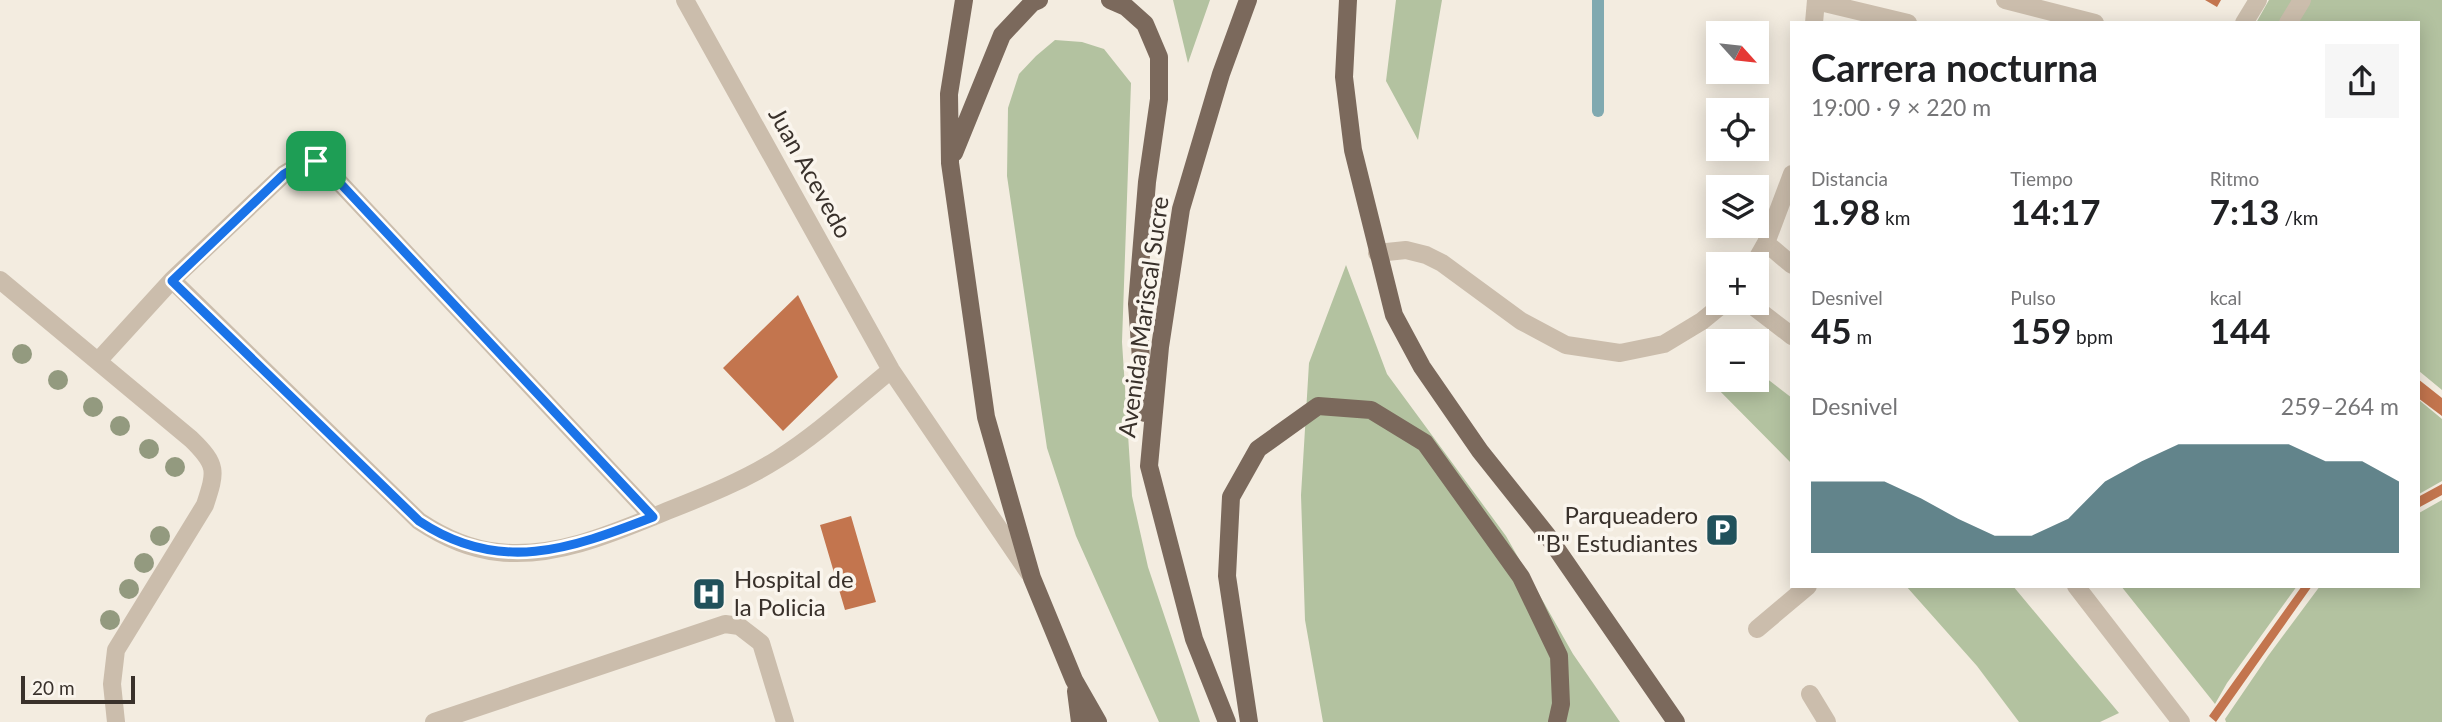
<!DOCTYPE html>
<html lang="es">
<meta charset="utf-8">
<style>
body{margin:0;font-family:Lato,sans-serif;background:#f6f6f6;color:#202124;height:100vh;display:flex;flex-direction:column;font-size:26px;white-space:nowrap}
*{box-sizing:border-box;margin:0}
p{font-size:23px;color:#757577}
.icon{flex:none;width:38px;height:38px;fill:none;stroke:currentColor;stroke-width:2;stroke-linecap:round;stroke-linejoin:round}
.map{position:relative;flex:1;overflow:hidden}
.panel{position:absolute;left:1790px;top:21px;width:630px;height:567px;display:flex;flex-direction:column;background:#fff;border-radius:0px;box-shadow:0 4px 18px #0003}
.panel>*{flex:none}
.needle{width:46px;rotate:117deg}
.controls{position:absolute;left:1706px;top:21px;display:grid;gap:14px}
.controls a{display:grid;place-items:center;width:63px;height:63px;border-radius:0px;background:#fff;box-shadow:0 4px 18px #0003;font-size:35px}
.scale{position:absolute;left:21px;bottom:18px;width:114px;box-sizing:border-box;padding-left:7px;border:4px solid #39312b;border-top:0;font-size:19px;line-height:24px;white-space:nowrap;color:#39312b;-webkit-text-stroke:5px #faf5ed;paint-order:stroke}
.pin{position:absolute;display:grid;place-items:center;width:60px;height:60px;color:#fff;margin:-30px;border-radius:14px;box-shadow:0 4px 10px #0006}
.round{display:grid;place-items:center;flex:none;width:74px;height:74px;border-radius:0px;background:#f6f6f6}
.summary{display:flex;align-items:center;justify-content:space-between;height:119px;padding:0 21px}
h1{font-size:38px;font-weight:700;line-height:52px}
.figures{display:grid;grid-template-columns:repeat(3,1fr);gap:10px;height:119px;padding:7px 21px}
.figures div{display:grid;align-content:center}
.figures b{font-size:35px;font-weight:700}
.figures small{font-size:19px;font-weight:400}
.figures p{font-size:19px}
.chart{height:196px;padding:14px 21px}
.chart p{display:flex;justify-content:space-between}
.chart svg{width:100%;height:126px;margin-top:7px;fill:#21515b;opacity:.7}
.map>svg:first-child{display:block}
.green{fill:#b3c2a0}
.lines{fill:none;stroke-linecap:round;stroke-linejoin:round}
.stream{stroke:#80a9b0;stroke-width:12}
.building{fill:#c3754e}
.minor{stroke:#cbbdac;stroke-width:18}
.major{stroke:#7b695c;stroke-width:18}
.tree{fill:#939a7f}
.route-casing{stroke:#fff;stroke-width:14}
.route{stroke:#1a73e8;stroke-width:9}
.labels{text-anchor:middle;stroke-width:7;stroke-linejoin:round;paint-order:stroke}
.street-label{font-size:24px;fill:#39312b;stroke:#faf5ed}
.poi-label{font-size:24px;fill:#39312b;stroke:#faf5ed;text-anchor:end}
</style>
<div class="map">
<svg width="2442" height="722" viewBox="0 0 2442 722">
<rect width="100%" height="100%" fill="#f3ece0"/>
<path class="green" d="M1173 0H1210L1188 63Z
M1396 0H1442L1418 140 1386 81Z
M2269 0H2442V390L2419 371 2418 23H2256Z
M1055 40 1082 42 1104 49 1131 83 1122 342 1132 496 1148 567 1200 722H1159L1076 536 1047 448 1007 176 1008 108 1019 74 1036 56Z
M1346 265 1387 374 1506 536 1573 654 1620 722H1323L1305 620 1301 495 1309 363Z
M1718 367V380H1757V371L1792 398V464L1706 377Z
M2419 400 2442 419V481L2419 494Z
M2442 500V722H2226L2225 719 2268 656 2320 586H2418L2419 513Z
M1906 586H2013L2119 713 2100 722H2019L1977 666Z
M2121 586H2297L2227 683 2215 704Z"/>
<g class="lines">
<path class="stream" d="M1598 111V0"/>
</g>
<path class="building" d="M2205 0H2221L2217 7Z
M798 295 838 377 783 431 723 368Z
M2418 379 2442 398V416L2418 398Z
M2442 484V495L2418 508V497Z
M851 516 876 602 845 610 820 525Z
M2302 586H2312L2216 722 2209 716Z"/>
<g class="lines">
<path class="minor" d="M685 0 891 370 1029 573
M2005 0 2095 23
M1816 1 1908 23
M1814 23 1816 0
M2244 23 2258 0
M2288 23 2302 0
M1766 243 1792 265
M1377 253 1406 250 1426 255 1442 263 1521 321 1566 345 1620 353 1664 344 1702 321 1724 303
M1754 264 1766 243 1792 174
M0 280 191 439C218 465 216 471 205 505L116 650 112 684 116 722
M172 280 419 521C443 537 469 549 498 552 555 559 616 532 667 511 705 496 743 481 778 459 818 434 854 400 891 370
M1749 303 1792 336
M98 361 172 280 284 174 306 161H316L325 167 653 517
M2076 586 2181 722
M1757 629 1808 586
M1810 694 1827 722
M434 722 725 624 739 626 761 643 785 722"/>
<path class="major" d="M964 0 949 94 950 163 986 417 1032 578 1074 680 1098 722
M1110 0 1126 7 1145 24 1159 57V99L1147 182 1137 304 1145 413
M1348 0 1344 77 1353 150 1394 315 1422 367 1480 451 1547 535 1676 722
M954 153 1002 35 1032 3 1039 0
M1076 691 1080 722
M1227 722 1194 639 1149 466 1160 347 1181 209 1221 74 1248 0
M1249 722 1227 576 1231 497 1258 449 1318 406 1371 410 1425 443 1521 577 1559 656 1561 704 1557 722"/>
</g>
<g class="tree">
<circle cx="22" cy="354" r="10"/>
<circle cx="58" cy="380" r="10"/>
<circle cx="93" cy="407" r="10"/>
<circle cx="120" cy="426" r="10"/>
<circle cx="149" cy="449" r="10"/>
<circle cx="175" cy="467" r="10"/>
<circle cx="160" cy="536" r="10"/>
<circle cx="144" cy="563" r="10"/>
<circle cx="129" cy="589" r="10"/>
<circle cx="110" cy="620" r="10"/>
</g>
<g class="lines">
<defs>
<path id="route" d="M306 161H316L325 167 653 517C570 549 500 575 419 521L172 281 284 174Z"/>
</defs>
<use href="#route" class="route-casing"/>
<use href="#route" class="route"/>
</g>
<defs>
<symbol id="parking-square" viewBox="-11 -11 22 22"><rect x="-9" y="-9" width="18" height="18" rx="4" fill="#21515b" stroke="#faf5ed"/><path d="M-3.5-5.5H1a3.5 3.5 0 0 1 0 7H-1V5.5H-3.5ZM-1-3.4V-.6H.8a1.4 1.4 0 0 0 0-2.8Z" fill="#fff"/></symbol>
<symbol id="hospital-square" viewBox="-11 -11 22 22"><rect x="-9" y="-9" width="18" height="18" rx="4" fill="#21515b" stroke="#faf5ed"/><path d="M-5-5h3v3.5h4V-5h3V5h-3V1.5h-4V5h-3Z" fill="#fff"/></symbol>
</defs>
<g fill-rule="evenodd">
<use href="#parking-square" x="1703" y="511" width="38" height="38"/>
<use href="#hospital-square" x="690" y="575" width="38" height="38"/>
</g>
<g class="labels">
<g class="street-label">
<text transform="translate(810 173) rotate(61)" y="8">Juan Acevedo</text>
<text transform="translate(1144 317) rotate(-82)" y="8">Avenida Mariscal Sucre</text>
</g>
<g class="poi-label">
<text x="1698" y="524">Parqueadero<tspan x="1698" dy="28">"B" Estudiantes</tspan></text>
<text x="734" y="588" text-anchor="start">Hospital de<tspan x="734" dy="28">la Policia</tspan></text>
</g>
</g>
</svg>
<div class="controls">
<a><svg class="needle" viewBox="-14 -14 28 28"><path d="M0-13l5 13h-10z" fill="#e53935"/><path d="M0 13l5-13h-10z" fill="#757577"/></svg></a>
<a><svg class="icon" aria-label="locate" viewBox="0 0 24 24"><circle cx="12" cy="12" r="6"/><path d="M12 2v4M12 18v4M2 12h4M18 12h4"/></svg></a>
<a><svg class="icon" aria-label="layers" viewBox="0 0 24 24"><path d="M12 4l9 5-9 5-9-5zM3 14l9 5 9-5"/></svg></a>
<a>+</a>
<a>−</a>
</div>
<div class="scale">20 m</div>
<div class="pin" style="left:316px;top:161px;background:#1e9e55"><svg class="icon" aria-label="arrive" viewBox="0 0 24 24"><path d="M6 21V4h12l-3 4 3 4H6"/></svg></div>
<section class="panel">
<div class="summary"><div><h1>Carrera nocturna</h1><p>19:00 · 9 × 220 m</p></div><a class="round"><svg class="icon" aria-label="share" viewBox="0 0 24 24"><path d="M12 15V3M7 8l5-5 5 5M5 13v7h14v-7"/></svg></a></div>
<div class="figures">
<div><p>Distancia</p><b>1.98<small> km</small></b></div>
<div><p>Tiempo</p><b>14:17</b></div>
<div><p>Ritmo</p><b>7:13<small> /km</small></b></div>
</div>
<div class="figures">
<div><p>Desnivel</p><b>45<small> m</small></b></div>
<div><p>Pulso</p><b>159<small> bpm</small></b></div>
<div><p>kcal</p><b>144</b></div>
</div>
<div class="chart"><p><span>Desnivel</span>259–264 m</p>
<svg viewBox="0 0 160 44" preserveAspectRatio="none"><path d="M0 44V19L10 19L20 19L30 25L40 32L50 38L60 38L70 32L80 19L90 12L100 6L110 6L120 6L130 6L140 12L150 12L160 19V44z"/></svg>
</div>
</section>
</div>
